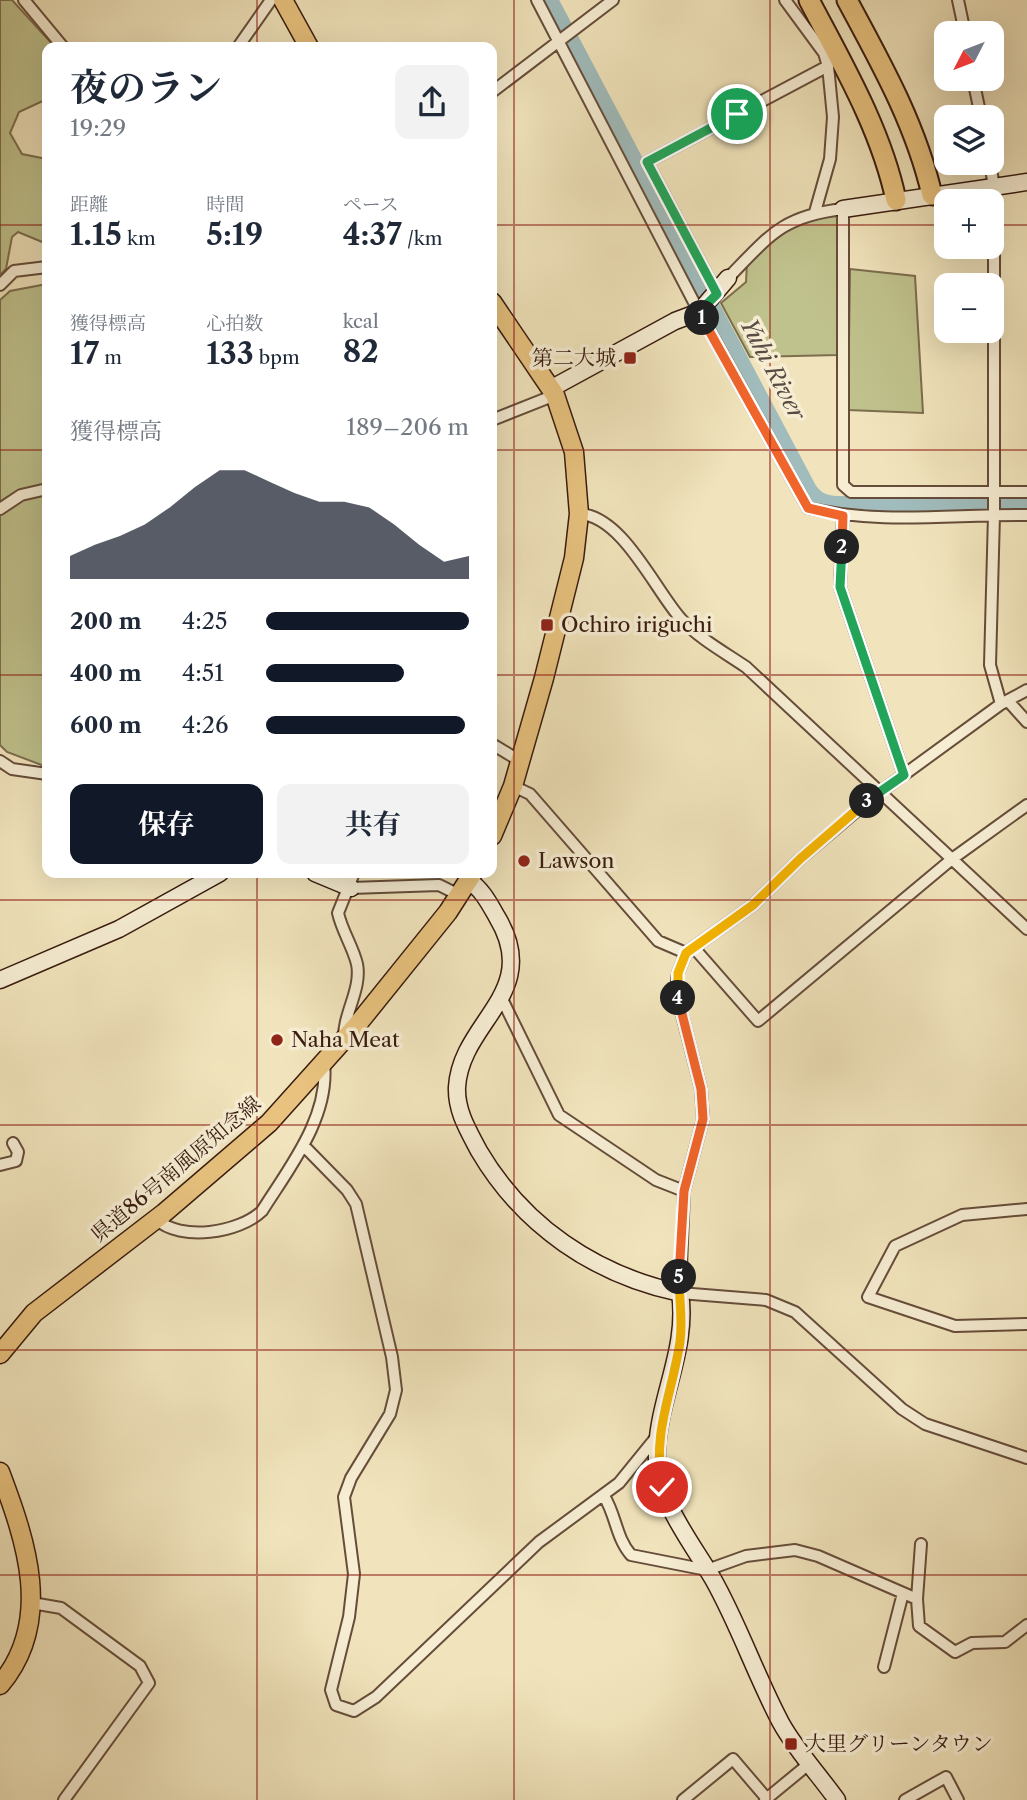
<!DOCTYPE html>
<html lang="ja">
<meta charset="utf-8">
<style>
body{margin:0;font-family:"Libre Caslon Text","Noto Serif JP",serif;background:#f2f2f3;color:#1f2937;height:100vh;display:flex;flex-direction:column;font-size:26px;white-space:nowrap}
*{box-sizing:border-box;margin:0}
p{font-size:23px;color:#747a83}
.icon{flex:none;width:38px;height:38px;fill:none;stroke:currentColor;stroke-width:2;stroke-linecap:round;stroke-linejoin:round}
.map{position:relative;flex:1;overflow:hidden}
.details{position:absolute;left:42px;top:42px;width:455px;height:836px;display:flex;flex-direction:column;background:#fff;border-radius:14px;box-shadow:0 7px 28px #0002}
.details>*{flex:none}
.needle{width:46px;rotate:228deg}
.controls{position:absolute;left:934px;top:21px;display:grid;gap:14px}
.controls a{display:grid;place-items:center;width:70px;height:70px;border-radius:14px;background:#fff;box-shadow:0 7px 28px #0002;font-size:35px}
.pin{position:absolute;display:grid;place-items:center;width:60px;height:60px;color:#fff;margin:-30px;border:4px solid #fff;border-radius:50%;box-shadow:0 2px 7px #0007}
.km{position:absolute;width:35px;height:35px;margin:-18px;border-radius:50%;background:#222;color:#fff;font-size:19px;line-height:35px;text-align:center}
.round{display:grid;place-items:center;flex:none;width:74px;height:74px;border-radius:14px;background:#f2f2f3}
.head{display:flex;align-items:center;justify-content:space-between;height:119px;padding:0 28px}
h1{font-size:38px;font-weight:700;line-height:52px}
.metrics{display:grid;grid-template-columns:repeat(3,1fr);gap:10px;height:119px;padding:7px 28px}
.metrics div{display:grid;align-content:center}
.metrics b{font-size:30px;font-weight:700}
.metrics small{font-size:19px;font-weight:400}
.metrics p{font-size:19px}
.chart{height:196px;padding:14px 28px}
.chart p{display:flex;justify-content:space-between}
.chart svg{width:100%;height:126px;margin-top:7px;fill:#111827;opacity:.7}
.cta{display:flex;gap:14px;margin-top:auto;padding:14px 28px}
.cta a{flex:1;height:80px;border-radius:14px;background:#111827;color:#fff;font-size:28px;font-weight:700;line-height:80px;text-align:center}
.cta a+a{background:#f2f2f3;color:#1f2937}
ul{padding:0 28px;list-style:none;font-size:23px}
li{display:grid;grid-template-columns:112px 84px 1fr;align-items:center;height:52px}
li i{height:18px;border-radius:9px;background:#111827}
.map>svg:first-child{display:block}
.green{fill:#c0c28d;stroke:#7c6e4e;stroke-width:2}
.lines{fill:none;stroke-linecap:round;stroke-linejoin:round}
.river{stroke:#a0bcbc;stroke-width:18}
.street-casing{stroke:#664d3a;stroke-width:14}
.secondary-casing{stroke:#381b0f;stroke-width:19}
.primary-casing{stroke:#381b0f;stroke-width:21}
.highway-casing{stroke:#381b0f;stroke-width:23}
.street{stroke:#f6edd3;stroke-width:10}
.secondary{stroke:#f6edd3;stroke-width:16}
.primary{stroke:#e8c27e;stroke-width:18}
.highway{stroke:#e8c27e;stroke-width:19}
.split-1-casing{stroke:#fff;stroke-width:14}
.split-2-casing{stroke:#fff;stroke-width:14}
.split-3-casing{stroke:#fff;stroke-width:14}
.split-4-casing{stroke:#fff;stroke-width:14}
.split-5-casing{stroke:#fff;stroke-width:14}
.split-6-casing{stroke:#fff;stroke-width:14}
.split-1{stroke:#22a559;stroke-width:9}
.split-2{stroke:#f0652b;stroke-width:9}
.split-3{stroke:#22a559;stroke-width:9}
.split-4{stroke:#f5b400;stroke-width:9}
.split-5{stroke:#f0652b;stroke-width:9}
.split-6{stroke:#f5b400;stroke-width:9}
.grid{fill:none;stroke:#8f2418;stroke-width:2;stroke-opacity:0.55}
.poi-dot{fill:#8f2418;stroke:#f6edd3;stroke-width:2.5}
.labels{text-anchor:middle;stroke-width:7;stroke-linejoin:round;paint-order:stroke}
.poi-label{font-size:21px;fill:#381b0f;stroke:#f6edd3;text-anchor:start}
.street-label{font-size:21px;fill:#381b0f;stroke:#f6edd3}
.water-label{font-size:23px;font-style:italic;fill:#574b43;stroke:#f6edd3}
</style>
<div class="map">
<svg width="1027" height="1800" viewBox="0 0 1027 1800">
<rect width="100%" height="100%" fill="#f1e4bc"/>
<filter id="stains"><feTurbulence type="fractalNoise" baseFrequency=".00286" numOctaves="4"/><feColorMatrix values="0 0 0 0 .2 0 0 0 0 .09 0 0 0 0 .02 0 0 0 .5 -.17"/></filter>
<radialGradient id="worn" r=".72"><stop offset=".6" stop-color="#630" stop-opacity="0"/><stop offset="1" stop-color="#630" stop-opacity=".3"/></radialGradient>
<path class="green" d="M0 0H12L55 47H47V99L19 112 10 133 22 154 47 159V244L18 232 12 237 6 269 0 275Z
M838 214V355L750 357 721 303 746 282 747 263C784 227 787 224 838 214Z
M850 269 915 276 923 413 848 410Z
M47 284V767L7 752 0 745V300L10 291Z"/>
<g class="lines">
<path class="river" d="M549 0 808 490C816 501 823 504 837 505L1027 504"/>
<defs>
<path id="street" d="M24 0 63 47
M537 0 699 312 808 508C880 525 954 514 1027 515
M785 0 824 53 828 66 833 117 830 159 815 212
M958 0 965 33
M238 47 271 0
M973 79 981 117
M492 92 613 0
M990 163 994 187V515L990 665 1001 704
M728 278C769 236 782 216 843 209V485L851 492H1027
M0 285 14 271 47 267
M717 294 647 162 828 66
M492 420 555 395
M0 509 21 495 47 489
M579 514C622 515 655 590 681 619 700 639 724 652 746 667L1027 929
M843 516 840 587 904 775
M1027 690 1001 704 872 798 800 859 753 905 686 953 678 973 676 991 701 1089 703 1119 684 1191 680 1293 766 1300 795 1312 902 1409 925 1424 1027 1458
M1009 702 1027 722
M492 744 520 761
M0 761 12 769 47 774
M513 786 530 794 658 941 686 953
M351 888 439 885 459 895
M695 949 758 1021 952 859 1027 805
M501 997 559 1115 656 1180 684 1191
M344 1039C343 1014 362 989 357 964 353 947 342 931 338 913L354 873
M303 1145 347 1190 356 1204 392 1357 396 1390 390 1414 351 1478 344 1497 354 1574 349 1617 331 1690 336 1705 354 1711 376 1697 539 1542 619 1483 658 1435
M0 1165 16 1161 18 1152 13 1143
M1027 1209 962 1215 895 1246 868 1297 955 1326 1027 1324
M156 1219C181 1242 239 1233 262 1211 289 1168 330 1117 324 1063
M604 1496C616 1515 616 1538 631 1555L707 1570 746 1556 795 1550 818 1556 917 1599 919 1626 955 1652 972 1643 1005 1642 1027 1625
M917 1599 921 1544
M32 1603 61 1608 140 1666 149 1683 64 1800
M884 1667 903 1593
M683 1800 733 1759 768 1800
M765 1800 810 1763
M905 1800 946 1777 958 1800"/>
<path id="secondary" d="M843 209 1027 182
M552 388 675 321 699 312 728 278
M315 873 351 888
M468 880C482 889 489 903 497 917 543 993 461 1021 457 1087 456 1111 468 1130 479 1151 523 1226 595 1275 680 1293 689 1351 655 1403 657 1460 659 1503 692 1543 713 1579 739 1625 756 1676 781 1723 796 1750 819 1775 837 1800
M0 980 119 929 220 873"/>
<path id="primary" d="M283 0 309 47
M492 302 555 395 574 452 579 514 574 558 544 678 513 786 492 836
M0 1354 34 1313 164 1213 269 1123 357 1025 448 912 473 873
M0 1472C26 1541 54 1621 0 1685"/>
<path id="highway" d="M809 0C842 63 881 129 896 200
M847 0C881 63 916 125 932 195"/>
</defs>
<use href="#street" class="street-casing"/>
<use href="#secondary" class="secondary-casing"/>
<use href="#primary" class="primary-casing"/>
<use href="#highway" class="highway-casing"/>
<use href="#street" class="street"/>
<use href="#secondary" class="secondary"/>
<use href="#primary" class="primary"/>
<use href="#highway" class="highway"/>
</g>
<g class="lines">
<defs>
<path id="split-1" d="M702 318 699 312 717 294 647 162 737 114"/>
<path id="split-2" d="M702 318 808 508 843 516 842 547"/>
<path id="split-3" d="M842 547 840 587 904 775 867 801"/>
<path id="split-4" d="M678 998V973L686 953 753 905 800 859 867 801"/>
<path id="split-5" d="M678 998 701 1089 703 1119 684 1191 679 1277"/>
<path id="split-6" d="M662 1487C652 1433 672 1394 680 1342 683 1319 679 1299 679 1277"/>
</defs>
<use href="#split-1" class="split-1-casing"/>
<use href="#split-2" class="split-2-casing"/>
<use href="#split-3" class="split-3-casing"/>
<use href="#split-4" class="split-4-casing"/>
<use href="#split-5" class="split-5-casing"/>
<use href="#split-6" class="split-6-casing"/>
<use href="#split-1" class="split-1"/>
<use href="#split-2" class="split-2"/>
<use href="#split-3" class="split-3"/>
<use href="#split-4" class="split-4"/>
<use href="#split-5" class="split-5"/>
<use href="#split-6" class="split-6"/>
</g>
<path class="grid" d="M257 0V47M514 0V1800M770 0V1800M0 225H47M492 225H947M992 225H1027M0 450H47M492 450H1027M0 675H47M492 675H1027M257 873V1800M0 900H1027M0 1125H1027M0 1350H1027M0 1575H1027"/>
<g class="poi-dot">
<rect x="623" y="351" width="14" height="14" rx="3.5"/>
<rect x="540" y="618" width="14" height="14" rx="3.5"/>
<circle cx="524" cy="861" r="7"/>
<circle cx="277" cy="1040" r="7"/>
<rect x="784" y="1737" width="14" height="14" rx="3.5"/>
</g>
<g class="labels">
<g class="poi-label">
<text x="616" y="365" text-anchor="end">第二大城</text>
<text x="561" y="632">Ochiro iriguchi</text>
<text x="538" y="868">Lawson</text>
<text x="291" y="1047">Naha Meat</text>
<text x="805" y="1751">大里グリーンタウン</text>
</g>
<g class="street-label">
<text transform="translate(176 1169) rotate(-40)" y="7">県道86号南風原知念線</text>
</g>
<g class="water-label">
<text transform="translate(773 369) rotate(62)" y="8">Yuhi River</text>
</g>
</g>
<rect width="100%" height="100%" filter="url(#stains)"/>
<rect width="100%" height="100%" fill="url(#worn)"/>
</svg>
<div class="controls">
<a><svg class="needle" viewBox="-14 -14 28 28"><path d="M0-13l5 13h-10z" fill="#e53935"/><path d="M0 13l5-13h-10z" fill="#747a83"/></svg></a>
<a><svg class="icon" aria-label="layers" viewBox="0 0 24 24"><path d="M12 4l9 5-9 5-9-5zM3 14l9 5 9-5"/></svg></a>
<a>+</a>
<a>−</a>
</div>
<div class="pin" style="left:737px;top:114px;background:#1e9e55"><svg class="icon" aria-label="arrive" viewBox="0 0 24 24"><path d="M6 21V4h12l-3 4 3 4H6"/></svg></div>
<div class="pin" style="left:662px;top:1487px;background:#d93025"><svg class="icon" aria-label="check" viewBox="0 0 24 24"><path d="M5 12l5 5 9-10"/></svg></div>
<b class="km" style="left:702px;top:318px">1</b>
<b class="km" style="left:842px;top:547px">2</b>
<b class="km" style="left:867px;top:801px">3</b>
<b class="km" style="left:678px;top:998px">4</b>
<b class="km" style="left:679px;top:1277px">5</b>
<section class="details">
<div class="head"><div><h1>夜のラン</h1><p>19:29</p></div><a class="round"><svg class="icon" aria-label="share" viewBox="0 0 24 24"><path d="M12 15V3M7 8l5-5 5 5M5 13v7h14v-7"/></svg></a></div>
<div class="metrics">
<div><p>距離</p><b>1.15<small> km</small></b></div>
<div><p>時間</p><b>5:19</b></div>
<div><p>ペース</p><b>4:37<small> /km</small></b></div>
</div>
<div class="metrics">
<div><p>獲得標高</p><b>17<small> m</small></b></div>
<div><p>心拍数</p><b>133<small> bpm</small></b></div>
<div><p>kcal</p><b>82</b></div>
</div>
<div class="chart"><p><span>獲得標高</span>189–206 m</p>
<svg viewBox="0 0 160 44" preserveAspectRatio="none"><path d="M0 44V36L10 32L20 29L30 25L40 19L50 12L60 6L70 6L80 10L90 14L100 17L110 17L120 19L130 25L140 32L150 38L160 36V44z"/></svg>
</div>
<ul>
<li><b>200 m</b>4:25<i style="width:100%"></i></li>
<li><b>400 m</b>4:51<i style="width:68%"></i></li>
<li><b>600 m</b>4:26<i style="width:98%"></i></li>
</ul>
<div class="cta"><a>保存</a><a>共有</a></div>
</section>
</div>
